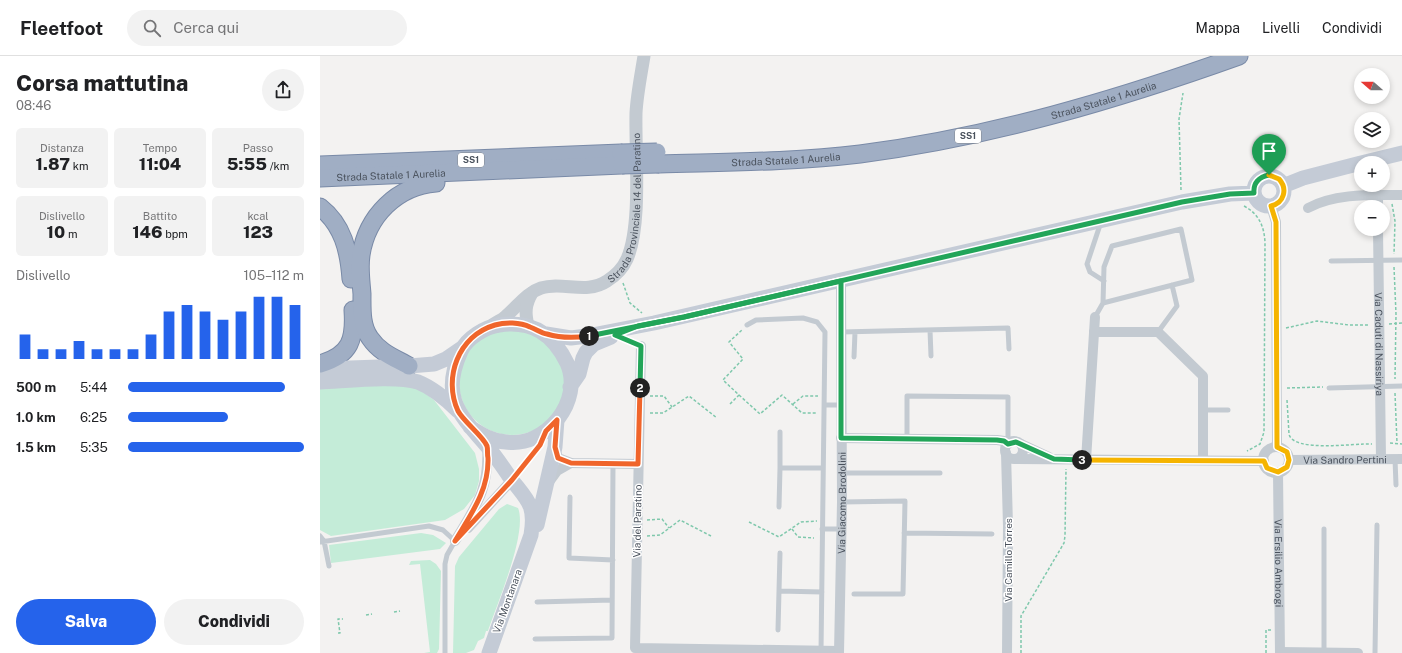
<!DOCTYPE html>
<html lang="it">
<meta charset="utf-8">
<style>
body{margin:0;font-family:"Public Sans",sans-serif;background:#f2f2f2;color:#202124;height:100vh;display:flex;flex-direction:column;font-size:15px;white-space:nowrap}
*{box-sizing:border-box;margin:0}
p{font-size:13px;color:#757577}
.icon{flex:none;width:22px;height:22px;fill:none;stroke:currentColor;stroke-width:2;stroke-linecap:round;stroke-linejoin:round}
.map{position:relative;flex:1;overflow:hidden}
.panel{display:flex;flex-direction:column;background:#fff;width:320px}
.panel>*{flex:none}
.needle{width:26px;rotate:290deg}
.tools{position:absolute;left:1034px;top:12px;display:grid;gap:8px}
.tools a{display:grid;place-items:center;width:36px;height:36px;border-radius:50%;background:#fff;box-shadow:0 2px 6px #0003;font-size:20px}
.pin{position:absolute;display:grid;place-items:center;width:34px;height:34px;color:#fff;margin:-41px -17px;border-radius:50% 50% 50% 0;rotate:-45deg;box-shadow:0 0 4px #0007}
.pin .icon{rotate:45deg}
.km{position:absolute;width:20px;height:20px;margin:-10px;border-radius:50%;background:#222;color:#fff;font-size:11px;line-height:20px;text-align:center}
.round{display:grid;place-items:center;flex:none;width:42px;height:42px;border-radius:21px;background:#f2f2f2}
.summary{display:flex;align-items:center;justify-content:space-between;height:68px;padding:0 16px}
h1{font-size:22px;font-weight:800;line-height:30px}
.metrics{display:grid;grid-template-columns:repeat(3,1fr);gap:6px;height:68px;padding:4px 16px}
.metrics div{display:grid;align-content:center;border-radius:6px;background:#f2f2f2;text-align:center}
.metrics b{font-size:17px;font-weight:800}
.metrics small{font-size:11px;font-weight:400}
.metrics p{font-size:11px}
.chart{height:112px;padding:8px 16px}
.chart p{display:flex;justify-content:space-between}
.chart svg{width:100%;height:72px;margin-top:4px;stroke:#2563eb;stroke-width:6}
.button{display:flex;gap:8px;margin-top:auto;padding:8px 16px}
.button a{flex:1;height:46px;border-radius:24px;background:#2563eb;color:#fff;font-size:16px;font-weight:800;line-height:46px;text-align:center}
.button a+a{background:#f2f2f2;color:#202124}
ul{padding:0 16px;list-style:none;font-size:13px}
li{display:grid;grid-template-columns:64px 48px 1fr;align-items:center;height:30px}
li i{height:10px;border-radius:5px;background:#2563eb}
header{display:flex;align-items:center;gap:24px;box-sizing:border-box;height:56px;padding:0 20px;background:#fff;border-bottom:1px solid #e0e0e0}
header strong{font-size:19px}
nav{display:flex;gap:22px;margin-inline-start:auto;font-size:14px}
.search{width:280px;height:36px;background:#f2f2f2;display:flex;align-items:center;gap:10px;box-sizing:border-box;padding:0 14px;border-radius:22px;color:#757577;font-size:15px}
main{display:flex;flex:1;min-height:0}
.map>svg:first-child{display:block}
.green{fill:#c4ecd8}
.lines{fill:none;stroke-linecap:round;stroke-linejoin:round}
.trunk-casing{stroke:#798aa7;stroke-width:19}
.path{stroke:#7fc8ac;stroke-width:1.5;stroke-dasharray:3 2;stroke-linecap:butt}
.service{stroke:#c3cad1;stroke-width:5}
.minor{stroke:#c3cad1;stroke-width:10}
.tertiary{stroke:#c3cad1;stroke-width:13}
.secondary{stroke:#c4cbd6;stroke-width:15}
.trunk{stroke:#a0aec4;stroke-width:17}
.trunk-bridge-casing{stroke:#798aa7;stroke-width:19;stroke-linecap:butt}
.trunk-bridge{stroke:#a0aec4;stroke-width:17}
.split-1-casing{stroke:#fff;stroke-width:8}
.split-2-casing{stroke:#fff;stroke-width:8}
.split-3-casing{stroke:#fff;stroke-width:8}
.split-4-casing{stroke:#fff;stroke-width:8}
.split-1{stroke:#22a559;stroke-width:5}
.split-2{stroke:#f0652b;stroke-width:5}
.split-3{stroke:#22a559;stroke-width:5}
.split-4{stroke:#f5b400;stroke-width:5}
.labels{text-anchor:middle;stroke-width:3;stroke-linejoin:round;paint-order:stroke}
.shield{fill:#fff;stroke:#80868e;stroke-width:1}
.shield-label{font-size:9px;font-weight:bold;fill:#4a525d}
.street-label{font-size:10px;fill:#4a525d;stroke:#fff}
</style>
<header>
<strong>Fleetfoot</strong>
<div class="search"><svg class="icon" aria-label="search" viewBox="0 0 24 24"><circle cx="10" cy="10" r="6"/><path d="M15 15l6 6"/></svg>Cerca qui</div>
<nav><a>Mappa</a><a>Livelli</a><a>Condividi</a></nav>
</header>
<main>
<section class="panel">
<div class="summary"><div><h1>Corsa mattutina</h1><p>08:46</p></div><a class="round"><svg class="icon" aria-label="share" viewBox="0 0 24 24"><path d="M12 15V3M7 8l5-5 5 5M5 13v7h14v-7"/></svg></a></div>
<div class="metrics">
<div><p>Distanza</p><b>1.87<small> km</small></b></div>
<div><p>Tempo</p><b>11:04</b></div>
<div><p>Passo</p><b>5:55<small> /km</small></b></div>
</div>
<div class="metrics">
<div><p>Dislivello</p><b>10<small> m</small></b></div>
<div><p>Battito</p><b>146<small> bpm</small></b></div>
<div><p>kcal</p><b>123</b></div>
</div>
<div class="chart"><p><span>Dislivello</span>105–112 m</p>
<svg viewBox="0 0 160 44" preserveAspectRatio="none"><path d="M5 44V29M15 44V38M25 44V38M35 44V33M45 44V38M55 44V38M65 44V38M75 44V29M85 44V15M95 44V11M105 44V15M115 44V20M125 44V15M135 44V6M145 44V6M155 44V11"/></svg>
</div>
<ul>
<li><b>500 m</b>5:44<i style="width:89%"></i></li>
<li><b>1.0 km</b>6:25<i style="width:57%"></i></li>
<li><b>1.5 km</b>5:35<i style="width:100%"></i></li>
</ul>
<div class="button"><a>Salva</a><a>Condividi</a></div>
</section>
<div class="map">
<svg width="1082" height="597" viewBox="0 0 1082 597">
<rect width="100%" height="100%" fill="#f3f2f1"/>
<path class="green" d="M139 326a53 53 0 1 1 106 0a53 53 0 1 1-106 0Z
M85 328 102 335 114 344 155 397 159 413V425L155 439 144 453 125 464 11 480 0 474V329Z
M187 448 198 452C208 476 177 548 168 575H166L164 582 158 585 154 594 146 597H133L135 510 139 501 179 453Z
M101 477 113 479 126 487 120 493 11 507 9 489Z
M110 504 116 508 121 515 119 593 117 597H104L110 596 100 508 89 509 91 505Z"/>
<g class="lines">
<defs>
<g id="trunk">
<path id="s6" d="M339 108C406 106 473 106 540 98 671 81 796 44 919 0"/>
<path d="M0 109 301 97"/>
<path id="s7" d="M0 122 302 109"/>
<path d="M0 151C23 169 29 195 31 223"/>
<path d="M0 308C31 299 35 283 33 254"/>
<path d="M89 310C75 302 60 297 50 282 41 270 42 253 42 238 41 225 39 212 41 199 47 160 77 130 116 127"/>
</g>
</defs>
<use href="#trunk" class="trunk-casing"/>
<path class="path" d="M861 134 859 63 863 37
M1072 148 1075 165 1074 198
M924 150C939 158 944 170 945 186L944 376 940 388 927 395
M1074 211 1076 258 1075 323
M303 227 310 247 322 257
M1069 268 1082 267
M966 272 997 265 1029 269H1049
M967 332 1003 331
M1075 337 1077 387
M419 339 440 358 462 339 482 357H497
M330 340H344L352 351
M967 344 969 378C973 397 1035 387 1052 388
M410 348 419 339 403 324 423 303 409 286 423 273
M473 348 483 340H498
M330 357H343L369 340 397 362
M1070 387 1082 388
M327 464 342 463 349 472
M429 466 459 481 481 466 497 465
M472 473 478 481 494 482
M327 480 340 479 360 464 391 480
M74 556 80 555
M46 559 52 558
M18 577H20L18 563H23
M701 597V560L744 487 745 480 746 413
M946 597V574H951"/>
<path class="service" d="M781 166 767 208 770 216 784 225
M1011 205 1082 204
M775 261 783 247 784 211 792 190 861 173 872 224 783 247
M427 269 436 264 483 262 497 266 505 276 501 596
M610 274 611 300
M521 276 688 272 689 293
M838 276 857 250 852 229
M296 279 321 290
M534 301 535 276
M1009 332 1082 330
M505 349H522
M883 354H908
M460 376V412H503
M587 383V340L688 341V387
M1075 403 1076 429
M522 417H620
M193 423 220 389 223 381
M250 441 249 502 293 504
M522 446 585 445 583 538H534
M459 451 460 412
M502 473H521
M1004 473V596
M584 477 672 478
M0 480 4 485 9 510
M0 486 109 470 123 474 135 485 127 499 125 508V597
M460 497 459 535 502 536
M217 546 292 544
M458 574 459 535
M215 583 292 582 293 408
M1055 597 1057 469"/>
<g class="minor">
<path d="M1058 139V151"/>
<path d="M951 150 956 166 957 391"/>
<path d="M988 152C1015 137 1052 139 1082 139"/>
<path id="s1" d="M1058 173 1061 403"/>
<path d="M774 276H838L883 320V404"/>
<path d="M321 290 315 592 519 595"/>
<path d="M521 382 677 384 684 385 688 388"/>
<circle cx="694" cy="394" r="9"/>
<path d="M701 388 729 401"/>
<circle cx="956" cy="404" r="13"/>
<path d="M235 392 238 402 251 407 318 408"/>
<path d="M686 397 688 470 687 597"/>
<path d="M697 403 944 405"/>
<path d="M766 404 775 261"/>
<path id="s2" d="M969 404 1082 403"/>
<path id="s3" d="M958 416 960 597"/>
<path d="M229 426 237 415 251 407"/>
<path d="M148 472 192 424"/>
<path d="M135 485C156 450 170 433 167 389"/>
<path d="M960 596 1038 597"/>
<path id="s4" d="M519 597 522 446 521 225"/>
</g>
<g class="tertiary">
<path id="s5" d="M171 270C176 266 182 264 186 260 198 250 206 237 221 232 243 225 266 239 287 225 295 220 303 212 307 203 322 169 315 96 316 57 317 38 321 19 324 0"/>
<path d="M208 270C205 257 205 249 212 237"/>
</g>
<path class="secondary" d="M1041 107 1082 97
M934 135a15 15 0 1 1 30 0a15 15 0 1 1-30 0Z
M963 130 983 122 1041 107
M226 278 251 282 267 280 334 267 862 146 910 138 934 137
M0 313 89 310 114 308 126 303 142 292
M0 326C25 325 76 319 98 326 113 332 127 344 138 355
M250 331 259 318 263 302 266 296 274 288 291 281
M150 371C162 379 172 385 186 386 226 392 264 345 247 307 233 278 212 264 179 269 165 271 147 282 141 295 121 339 137 356 166 389 175 399 183 411 191 423 208 445 216 449 211 479L169 597
M217 469 235 391 237 364"/>
<use href="#trunk" class="trunk"/>
<defs>
<path id="trunk-bridge" d="M301 97 337 96
M302 109 339 108"/>
</defs>
<use href="#trunk-bridge" class="trunk-bridge-casing"/>
<use href="#trunk-bridge" class="trunk-bridge"/>
</g>
<g class="lines">
<defs>
<path id="split-1" d="M269 280 364 261 862 146 910 138 934 137C933 127 939 121 949 119"/>
<path id="split-2" d="M269 280C255 282 240 282 227 278 221 277 216 273 210 271 200 266 185 266 175 269 138 280 123 322 138 355 144 366 163 380 167 390 168 393 167 399 168 402 169 434 151 458 135 485L192 424 220 389 226 375 237 364 235 391 238 402 251 407 318 408 320 332"/>
<path id="split-3" d="M320 332 321 290 295 279 318 270 364 261 521 225V382L677 384 684 385 688 388 696 386 734 403 762 404"/>
<path id="split-4" d="M762 404 944 405 947 412 958 416 967 411 969 404 967 396 957 391 956 166 951 150C964 147 968 133 959 123L949 119"/>
</defs>
<use href="#split-1" class="split-1-casing"/>
<use href="#split-2" class="split-2-casing"/>
<use href="#split-3" class="split-3-casing"/>
<use href="#split-4" class="split-4-casing"/>
<use href="#split-1" class="split-1"/>
<use href="#split-2" class="split-2"/>
<use href="#split-3" class="split-3"/>
<use href="#split-4" class="split-4"/>
</g>
<g class="labels">
<g class="shield">
<rect x="635" y="73" width="26" height="14" rx="3"/>
<rect x="138" y="97" width="26" height="14" rx="3"/>
</g>
<g class="shield-label">
<text x="648" y="83">SS1</text>
<text x="151" y="107">SS1</text>
</g>
<g class="street-label">
<text dy="4" stroke="none"><textPath href="#s6" startOffset="451">Strada Statale 1 Aurelia</textPath></text>
<text dy="4" stroke="none"><textPath href="#s6" startOffset="127">Strada Statale 1 Aurelia</textPath></text>
<text dy="4" stroke="none"><textPath href="#s7" startOffset="71">Strada Statale 1 Aurelia</textPath></text>
<text dy="4" stroke="none"><textPath href="#s5" startOffset="210">Strada Provinciale 14 del Paratino</textPath></text>
<text dy="4" stroke="none"><textPath href="#s1" startOffset="115">Via Caduti di Nassiriya</textPath></text>
<text dy="4" stroke="none"><textPath href="#s2" startOffset="56">Via Sandro Pertini</textPath></text>
<text dy="4" stroke="none"><textPath href="#s4" startOffset="150">Via Giacomo Brodolini</textPath></text>
<text transform="translate(317 465) rotate(-89)" y="4">Via del Paratino</text>
<text transform="translate(688 504) rotate(-90)" y="4">Via Camillo Torres</text>
<text dy="4" stroke="none"><textPath href="#s3" startOffset="91">Via Ersilio Ambrogi</textPath></text>
<text transform="translate(187 545) rotate(-70)" y="4">Via Montanara</text>
</g>
</g>
</svg>
<div class="tools">
<a><svg class="needle" viewBox="-14 -14 28 28"><path d="M0-13l5 13h-10z" fill="#e53935"/><path d="M0 13l5-13h-10z" fill="#757577"/></svg></a>
<a><svg class="icon" aria-label="layers" viewBox="0 0 24 24"><path d="M12 4l9 5-9 5-9-5zM3 14l9 5 9-5"/></svg></a>
<a>+</a>
<a>−</a>
</div>
<div class="pin" style="left:949px;top:119px;background:#1e9e55"><svg class="icon" aria-label="arrive" viewBox="0 0 24 24"><path d="M6 21V4h12l-3 4 3 4H6"/></svg></div>
<b class="km" style="left:269px;top:280px">1</b>
<b class="km" style="left:320px;top:332px">2</b>
<b class="km" style="left:762px;top:404px">3</b>
</div>
</main>
